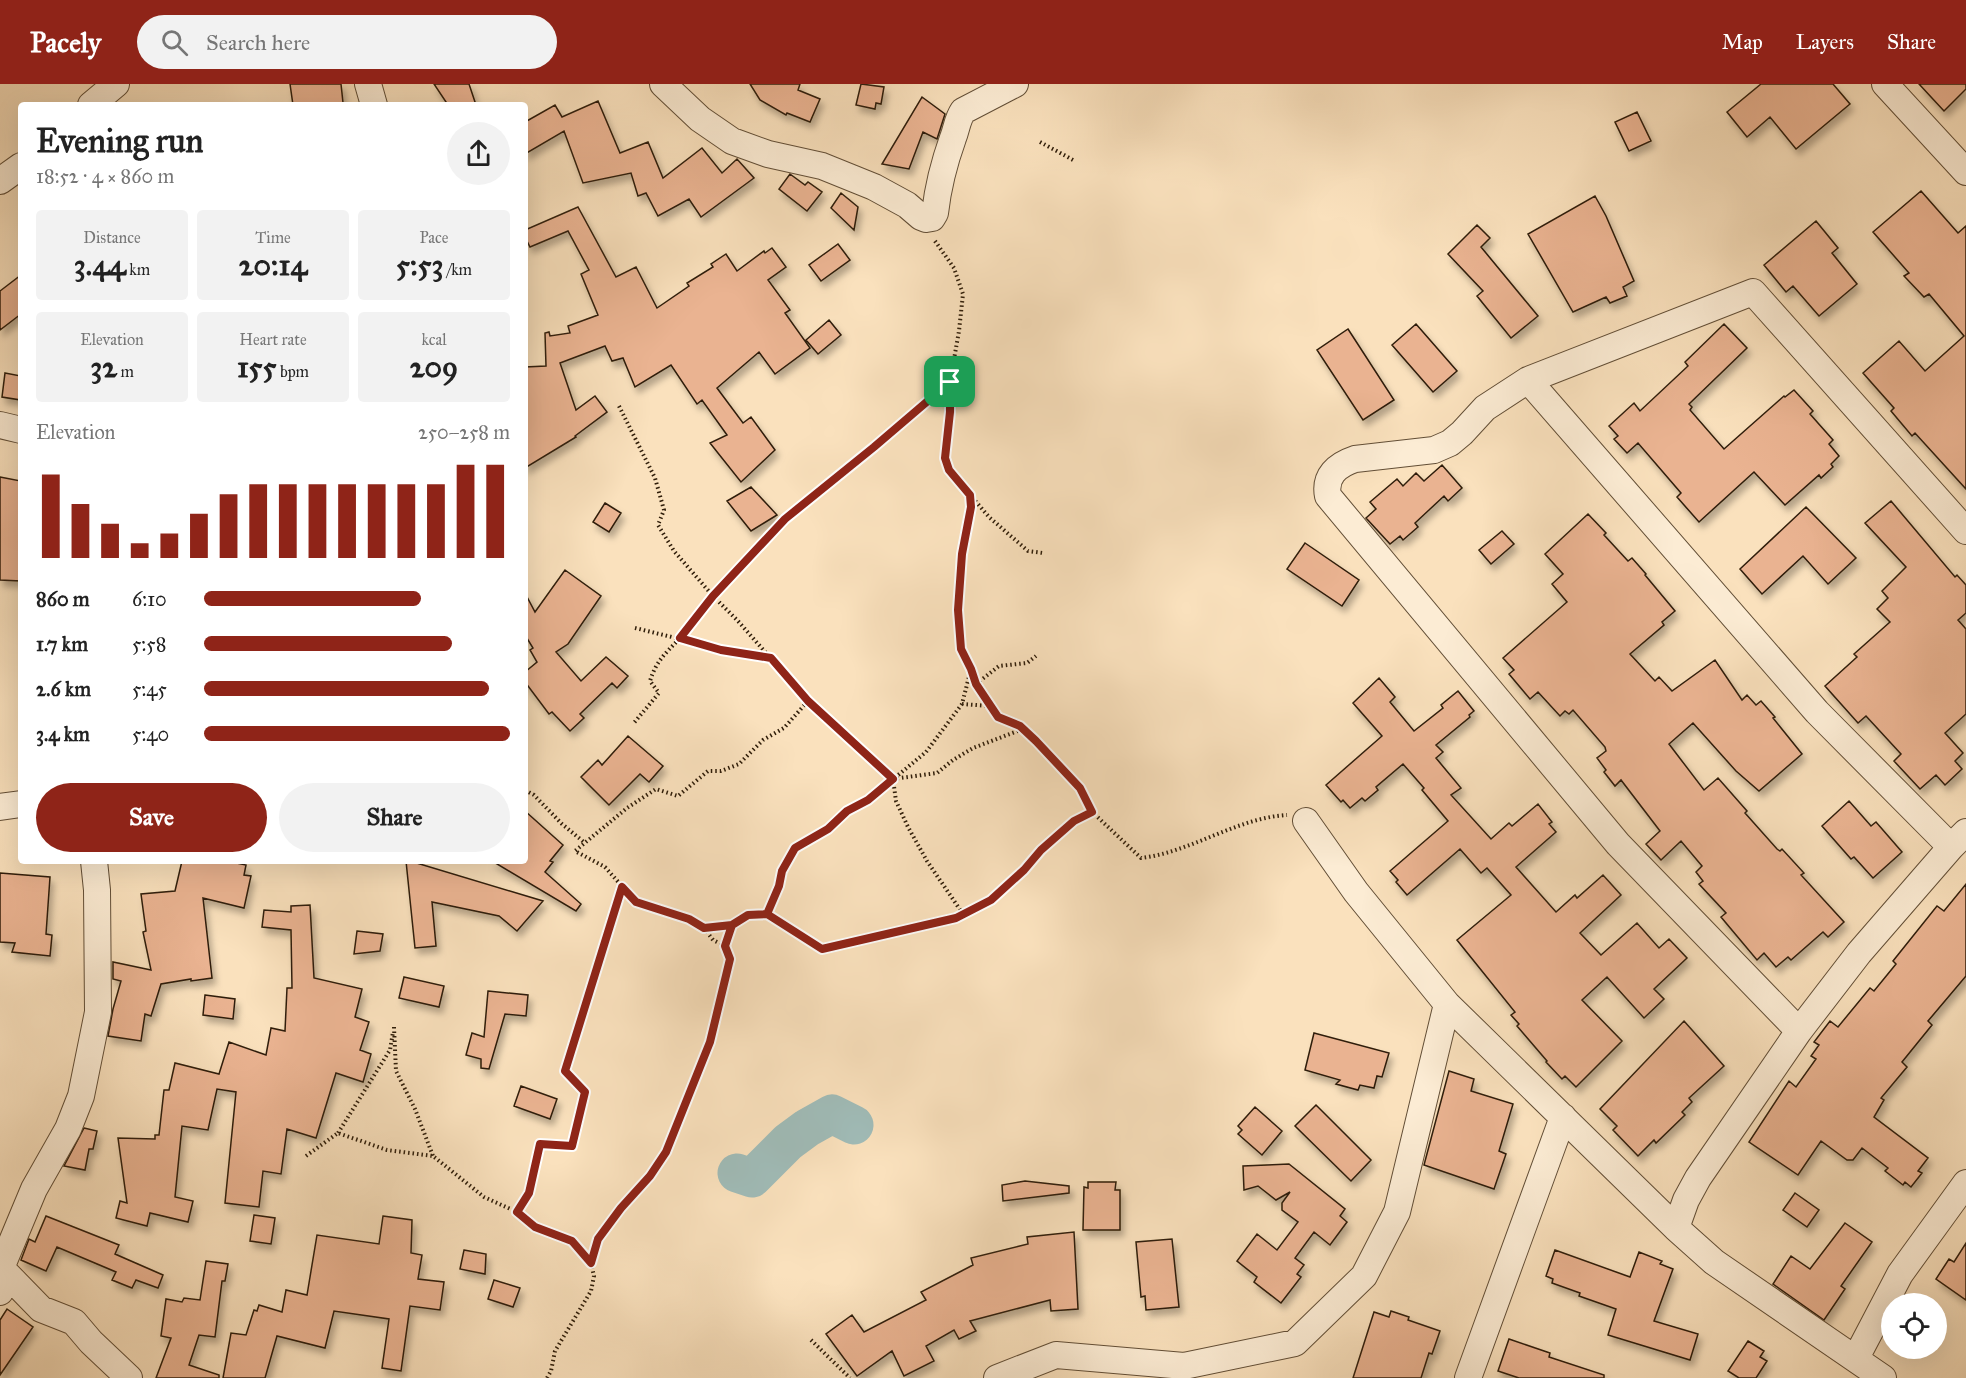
<!DOCTYPE html>
<meta charset="utf-8">
<style>
body{margin:0;font-family:"IM FELL Great Primer",serif;background:#f2f2f2;color:#222;height:100vh;display:flex;flex-direction:column;font-size:22px;white-space:nowrap}
*{box-sizing:border-box;margin:0}
p{font-size:20px;color:#767676}
.icon{flex:none;width:33px;height:33px;fill:none;stroke:currentColor;stroke-width:2;stroke-linecap:round;stroke-linejoin:round}
.map{position:relative;flex:1;overflow:hidden}
.sheet{position:absolute;left:18px;top:18px;width:510px;height:762px;display:flex;flex-direction:column;background:#fff;border-radius:6px;box-shadow:0 6px 24px #0002}
.sheet>*{flex:none}
.tools{position:absolute;left:1881px;top:1209px;display:grid;gap:12px}
.tools a{display:grid;place-items:center;width:66px;height:66px;border-radius:50%;background:#fff;box-shadow:0 6px 24px #0002;font-size:30px}
.pin{position:absolute;display:grid;place-items:center;width:51px;height:51px;color:#fff;margin:-26px;border-radius:12px;box-shadow:0 3px 9px #0006}
.round{display:grid;place-items:center;flex:none;width:63px;height:63px;border-radius:32px;background:#f2f2f2}
.overview{display:flex;align-items:center;justify-content:space-between;height:102px;padding:0 18px}
h1{font-size:33px;font-weight:700;line-height:45px}
.figures{display:grid;grid-template-columns:repeat(3,1fr);gap:9px;height:102px;padding:6px 18px}
.figures div{display:grid;align-content:center;border-radius:6px;background:#f2f2f2;text-align:center}
.figures b{font-size:30px;font-weight:700}
.figures small{font-size:16px;font-weight:400}
.figures p{font-size:16px}
.chart{height:168px;padding:12px 18px}
.chart p{display:flex;justify-content:space-between}
.chart svg{width:100%;height:108px;margin-top:6px;stroke:#8f2418;stroke-width:6}
.primary-button{display:flex;gap:12px;margin-top:auto;padding:12px 18px}
.primary-button a{flex:1;height:69px;border-radius:36px;background:#8f2418;color:#fff;font-size:24px;font-weight:700;line-height:69px;text-align:center}
.primary-button a+a{background:#f2f2f2;color:#222}
ul{padding:0 18px;list-style:none;font-size:20px}
li{display:grid;grid-template-columns:96px 72px 1fr;align-items:center;height:45px}
li i{height:15px;border-radius:8px;background:#8f2418}
header{display:flex;align-items:center;gap:36px;box-sizing:border-box;height:84px;padding:0 30px;background:#8f2418;color:#fff}
header strong{font-size:28px}
nav{display:flex;gap:33px;margin-inline-start:auto;font-size:21px}
.search{width:420px;height:54px;background:#f2f2f2;display:flex;align-items:center;gap:15px;box-sizing:border-box;padding:0 21px;border-radius:33px;color:#767676;font-size:22px}
.map>svg:first-child{display:block}
.lines{fill:none;stroke-linecap:round;stroke-linejoin:round}
.river{stroke:#a0bcb8;stroke-width:39}
.building{fill:#eab391;stroke:#2f1d09;stroke-width:1.5;filter:url(#shadow)}
.street-casing{stroke:#624e36;stroke-width:28}
.path{stroke:#2f1d09;stroke-width:4;stroke-dasharray:1.5 3;stroke-linecap:butt}
.street{stroke:#fcecd4;stroke-width:26}
.route-casing{stroke:#fff;stroke-width:12}
.route{stroke:#8f2418;stroke-width:8}
</style>
<header>
<strong>Pacely</strong>
<div class="search"><svg class="icon" aria-label="search" viewBox="0 0 24 24"><circle cx="10" cy="10" r="6"/><path d="M15 15l6 6"/></svg>Search here</div>
<nav><a>Map</a><a>Layers</a><a>Share</a></nav>
</header>
<div class="map">
<svg width="1966" height="1294" viewBox="0 0 1966 1294">
<defs>
<filter id="shadow"><feDropShadow dx="3.5" dy="6" stdDeviation="3" flood-color="#0004"/></filter>
</defs>
<rect width="100%" height="100%" fill="#fae1bd"/>
<filter id="stains"><feTurbulence type="fractalNoise" baseFrequency=".00333" numOctaves="4"/><feColorMatrix values="0 0 0 0 .2 0 0 0 0 .09 0 0 0 0 .02 0 0 0 .5 -.17"/></filter>
<radialGradient id="worn" r=".72"><stop offset=".6" stop-color="#630" stop-opacity="0"/><stop offset="1" stop-color="#630" stop-opacity=".3"/></radialGradient>
<g class="lines">
<path class="river" d="M737 1089 752 1094 788 1058 807 1044 832 1030 854 1041"/>
</g>
<path class="building" d="M290 0H341L343 19 293 21Z
M434 0H469L476 21H448Z
M750 0H800L798 6 820 15 810 38 787 29 786 31 760 16Z
M861 0 884 3 881 20 876 19 875 25 856 21Z
M1761 0H1833L1850 20 1796 65 1770 33 1747 53 1727 28Z
M1919 0H1966V5L1944 27Z
M922 13 945 30 937 55 923 48 909 85 882 80Z
M598 17 620 69 648 58 663 94 702 64 722 89 737 75 754 94 701 133 689 115 658 132 646 109 638 112 631 89 583 99 564 47 525 70V38L555 21 562 33Z
M1637 28 1651 57 1629 67 1615 38Z
M790 90 805 101 808 98 822 108 807 127 779 105Z
M1921 107 1958 149 1966 142V405L1915 349 1912 352 1891 327 1894 324 1863 289 1899 257 1925 287 1964 252 1929 210 1924 213 1904 192 1909 189 1873 148Z
M841 109 858 123 854 146 831 124Z
M1595 112 1606 132 1634 197 1623 203 1627 212 1610 219 1606 213 1573 228 1528 150Z
M578 123 616 193 636 183 657 224 689 202 687 199 713 183 711 180 726 170 737 187 764 167 765 169 772 164 786 183 768 196 790 226 785 229 810 264 775 290 759 268 717 304 743 339 751 333 775 366 741 398 710 359 727 351 702 316 697 320 671 281 635 303 623 274 612 277 605 262 560 279 576 326 595 312 607 328 575 352 576 353 525 384V283L546 282 545 249 549 248 550 252 570 249 568 242 598 231 581 190 589 186 568 147 530 163 525 153V146Z
M1816 137 1838 164 1832 169 1857 200 1819 232 1793 202 1786 208 1764 181Z
M1477 141 1490 154 1481 163 1538 232 1511 254 1477 212 1483 207 1448 170Z
M838 160 850 176 821 197 809 181Z
M21 191V230L0 246V207Z
M829 236 841 251 818 270 806 256Z
M1416 240 1457 287 1433 308 1392 261Z
M1724 240 1747 264 1689 320 1692 323 1690 326 1724 365 1784 312 1785 313 1794 306 1813 327 1810 330 1833 356 1829 360 1839 372 1831 380 1833 383 1821 394 1819 391 1785 421 1754 388 1699 438 1677 413 1681 409 1638 359 1627 369 1614 355 1618 352 1609 342 1634 319 1640 327 1688 282 1685 278Z
M1348 245 1394 316 1363 336 1317 266Z
M5 289 21 292V316L2 313Z
M1442 381 1462 404 1448 417 1444 412 1415 439 1418 443 1403 456 1400 452 1390 460 1366 434 1376 425 1370 418 1397 395 1403 402 1416 389 1424 397Z
M0 393 21 397V497L0 496Z
M751 403 777 431 751 447 727 417Z
M1891 417 1955 493 1957 491 1966 501V529L1958 536 1966 545V630L1945 649 1963 669 1955 677 1962 685 1945 701 1936 691 1920 705 1894 677 1901 670 1866 632 1858 639 1825 602 1857 573 1854 570 1890 538 1877 525 1888 514 1882 507 1906 483 1865 439Z
M605 419 621 429 609 448 593 438Z
M1806 423 1856 474 1828 500 1803 472 1762 510 1740 485Z
M1588 430 1606 449 1604 451 1628 477 1632 474 1646 490 1645 491 1675 527 1662 538 1664 541 1630 570 1655 597 1659 593 1672 607 1715 576 1742 616 1747 611 1756 621 1761 617 1775 633 1773 634 1802 670 1759 707 1736 687 1693 639 1669 660 1704 706 1718 694 1747 727 1745 729 1777 765 1780 767 1782 765 1804 789 1801 791 1844 838 1828 853 1823 848 1791 876 1788 873 1776 883 1764 869 1757 876 1721 833 1726 829 1699 800 1703 797 1696 788 1702 782 1681 757 1661 776 1646 760 1660 747 1621 696 1615 702 1604 688 1606 686 1597 674 1606 667 1605 663 1573 626 1569 630 1565 627 1560 632 1538 608 1530 615 1509 590 1514 586 1503 574 1567 518 1552 500 1563 490 1545 470Z
M1502 447 1514 460 1491 480 1479 466Z
M1305 459 1359 496 1342 522 1287 485Z
M565 486 601 512 568 560 556 568 581 597 606 573 628 592 617 604 612 599 580 630 584 634 570 647 552 628 549 630 525 598V588L537 578 530 566 533 564 525 551V509L535 528Z
M1379 594 1395 613 1390 618 1414 647 1443 624 1441 621 1458 607 1474 627 1469 631 1470 633 1436 661 1443 668 1436 674 1461 704 1451 711 1491 755 1509 739 1512 742 1538 720 1552 738 1549 740 1556 748 1516 783 1556 828 1575 811 1577 814 1603 791 1621 811 1580 849 1601 871 1637 839 1659 864 1669 855 1687 874 1654 905 1664 915 1644 934 1607 893 1582 916 1622 957 1576 1003 1565 992 1562 995 1546 978 1547 977 1517 942 1519 940 1511 931 1515 928 1457 856 1511 811 1487 784 1481 789 1460 765 1407 811 1396 798 1398 796 1390 787 1448 737 1422 706 1424 704 1403 680 1376 703 1378 706 1365 717 1362 714 1350 724 1343 716 1341 718 1326 701 1382 652 1353 619Z
M628 652 663 682 649 698 640 690 609 721 581 693 598 676 602 681Z
M1849 717 1871 742 1876 738 1902 768 1873 794 1854 773 1851 775 1822 742Z
M525 727 563 761 550 777 553 778 545 788 581 820 576 827 492 777H525Z
M182 777H227L246 781 244 791 251 792 244 824 203 814 212 894 191 897V895L161 900 151 932 145 930 141 957 108 952 113 925 121 897 113 895V878L151 886 143 848 146 847 141 810 175 807Z
M406 777H410L543 817 517 847 499 832 432 818 436 862 415 864Z
M0 789 50 793 46 850 52 851 50 872 12 868 15 859 0 858Z
M1966 800V892L1928 937 1932 941 1902 978 1907 983 1881 1014 1884 1016 1874 1033 1928 1074 1918 1087 1922 1089 1911 1103 1905 1098 1903 1101 1885 1087 1888 1084 1862 1064 1853 1076H1847L1821 1057 1798 1091 1749 1058 1789 997 1796 1003 1816 975 1811 972 1819 961 1814 958 1830 937 1838 943 1870 904 1874 907 1896 880 1893 877 1937 822 1944 827Z
M310 821 314 894 362 905 355 933 369 938 360 966 371 970 363 998 336 989 316 1054 287 1045 281 1090 263 1087 259 1123 225 1119 236 1008 217 1005 208 1046 182 1042 175 1113 193 1117 188 1138 150 1129 147 1142 116 1134 120 1117 127 1119 118 1054 155 1055V1051H159L164 1006H169L175 979 219 990 229 958 266 971 271 944 285 947 287 904H292L291 846 262 843 264 826 291 828V822Z
M357 847 383 850 380 867 354 870Z
M404 893 444 902 439 923 399 914Z
M488 907 528 911 526 932 505 930 489 985 481 984V975L466 971 472 949 484 953Z
M205 911 235 915 233 935 203 931Z
M1684 937 1724 982 1689 1014 1692 1018 1682 1028 1685 1031 1656 1059 1654 1056 1638 1072 1613 1046 1617 1042 1600 1025Z
M1314 949 1389 969 1382 993 1377 992 1374 1004 1360 1001 1358 1006 1336 1000 1340 996 1305 986Z
M1449 987 1474 995 1471 1007 1513 1020 1499 1067 1506 1070 1494 1105 1424 1081Z
M521 1002 557 1015 550 1035 514 1022Z
M1316 1021 1371 1076 1351 1097 1295 1042Z
M1255 1023 1282 1047 1262 1071 1238 1050 1242 1046 1238 1042Z
M84 1044 97 1047 93 1065H89L85 1086 64 1082Z
M1289 1080 1345 1125 1340 1132 1347 1138 1330 1161 1314 1148 1295 1174 1304 1181 1297 1190 1301 1193 1281 1219 1254 1198 1257 1193 1237 1177 1257 1150 1277 1166 1298 1138 1282 1126V1119L1290 1108 1276 1116 1258 1102 1244 1106 1243 1082Z
M1025 1097 1069 1102V1109L1003 1117 1002 1101Z
M1088 1098H1116L1115 1106H1120V1146H1083L1084 1103 1088 1104Z
M1795 1109 1819 1126 1807 1143 1783 1126Z
M254 1131 275 1134 271 1160 250 1157Z
M46 1132 119 1161 115 1170 163 1191 158 1204 136 1196 132 1204 112 1196 116 1188 57 1163 46 1187 21 1176 29 1155 35 1158Z
M383 1132 412 1136 411 1169 422 1171 418 1195 444 1198 440 1226 410 1222 401 1287 382 1284 389 1235 334 1227 325 1264 277 1252 265 1294H223L231 1249 246 1251 254 1226 257 1227 259 1221 282 1228 286 1206 307 1211 317 1151 379 1160Z
M1845 1139 1872 1158 1841 1202 1845 1205 1824 1236 1773 1200 1791 1172 1810 1185Z
M1074 1148 1078 1225 1051 1227 1050 1216 970 1237 976 1247 959 1255 954 1246 926 1262 934 1277 904 1292 892 1267 857 1292 826 1250 852 1231 864 1248 926 1216 921 1208 973 1181 971 1174 1028 1160 1027 1153Z
M1172 1155 1179 1223 1146 1226 1145 1212 1141 1213 1136 1158Z
M1966 1159V1216L1936 1195 1949 1175 1954 1178Z
M464 1166 486 1170 485 1190 460 1185Z
M1555 1166 1630 1193 1639 1168 1662 1177 1660 1180 1673 1185 1654 1237 1698 1250 1690 1276 1608 1251 1616 1225 1579 1212 1580 1209 1552 1199 1553 1195 1546 1192Z
M206 1177 228 1180 225 1197H222L215 1253 199 1251 189 1281 219 1291V1294H156L171 1254 161 1252 166 1215 182 1218 184 1214 200 1216Z
M494 1196 520 1204 513 1223 488 1215Z
M7 1225 33 1243 0 1291V1236Z
M1391 1227 1409 1233 1408 1236 1440 1247 1432 1270 1429 1269 1421 1294H1353L1374 1228 1389 1233Z
M1509 1255 1550 1269 1549 1273 1604 1291V1294H1519L1498 1287Z
M1748 1257 1764 1267 1760 1273 1767 1277 1756 1294H1739L1728 1287Z"/>
<g class="lines">
<defs>
<path id="street" d="M368 0 374 21
M663 0 700 35 732 57 768 70 822 82 874 103 907 121 921 133 926 135 932 134 935 129C938 102 944 79 953 54 957 44 957 36 963 27L1015 0
M1885 0 1966 88
M91 21 116 0
M0 97 21 82
M1528 296 1817 628 1951 763
M0 341 21 346
M0 723 21 720
M1306 737 1356 808 1447 920 1676 1144 1714 1178 1883 1294
M1799 947 1618 760 1328 412C1324 392 1337 381 1355 375L1434 366 1450 359 1462 349 1485 324 1528 296 1753 208 1966 447
M1676 1144 1686 1116 1698 1094 1799 947 1859 869 1951 763 1966 748
M0 1183 41 1225 74 1238 91 1258 129 1294
M0 1208 1 1184 34 1105 68 1045 81 1012 98 928 97 806 94 777
M1856 1274 1900 1190 1966 1099
M997 1294 1056 1271 1184 1282 1295 1259 1364 1192 1397 1128 1447 920
M1468 1294 1563 1033"/>
</defs>
<use href="#street" class="street-casing"/>
<path class="path" d="M1040 58 1075 77
M935 157 954 184 963 210 959 247 950 298 949 328 945 374 949 386 989 433 1028 467 1043 469
M950 298 874 363 785 435 713 512 738 537 808 617 893 695 896 717 908 743 927 777 963 830
M619 322 655 394 664 426 658 441 674 467 713 512C702 526 691 541 680 554 666 569 656 577 650 597L659 609 633 640
M970 411 971 423 962 470 958 526 961 565 971 585 976 600 998 633 1020 642 1036 657 1080 704 1089 725 1141 774C1192 768 1236 734 1287 731
M635 544 721 565 770 574
M971 585 962 620 926 668 868 716 847 727 827 745 795 764 782 787 779 802 767 830 822 865 956 834 991 816 1024 786 1041 766 1074 737 1092 727
M976 600 999 582 1027 579 1036 572
M962 620 989 622
M893 695 937 689 953 676 973 664 1023 645
M525 706 534 711 562 740 585 759
M767 830 748 831 732 841 704 844 689 835 636 818 605 783 575 767 627 724 656 705 678 712 708 687H721L739 680 763 656 784 644 808 617
M704 844 713 856 725 862
M394 943 396 987 415 1025 433 1072
M338 1049 390 966 393 948
M306 1072 338 1049 387 1066 433 1072 484 1113 517 1128
M591 1179 598 1155 621 1123 650 1092 666 1068 710 958 724 893 730 875 725 862 732 841
M811 1256 850 1294
M547 1294 551 1287 555 1267 591 1207 594 1192 591 1179 572 1157 535 1143 517 1128 529 1109 540 1060 572 1062 585 1008 565 987 622 803"/>
<use href="#street" class="street"/>
</g>
<g class="lines">
<defs>
<path id="route" d="M950 298 874 363 785 435 713 512 680 554 721 566 771 574 808 617 893 695 868 716 847 727 828 745 795 764 782 787 779 802 767 830 748 831 732 841 704 844 689 835 636 818 622 803 565 987 585 1008 572 1062 540 1060 529 1109 517 1128 535 1143 572 1157 591 1179 598 1155 621 1124 650 1092 666 1068 710 958 730 875 725 862 732 841 748 831 767 830 822 865 956 834 991 816 1024 786 1041 766 1074 737 1092 728 1080 704 1036 657 1020 642 998 633 976 600 971 585 961 565 958 526 962 470 971 423 970 411 949 386 945 374 950 328V298"/>
</defs>
<use href="#route" class="route-casing"/>
<use href="#route" class="route"/>
</g>
<rect width="100%" height="100%" filter="url(#stains)"/>
<rect width="100%" height="100%" fill="url(#worn)"/>
</svg>
<div class="tools">
<a><svg class="icon" aria-label="locate" viewBox="0 0 24 24"><circle cx="12" cy="12" r="6"/><path d="M12 2v4M12 18v4M2 12h4M18 12h4"/></svg></a>
</div>
<div class="pin" style="left:950px;top:298px;background:#1e9e55"><svg class="icon" aria-label="arrive" viewBox="0 0 24 24"><path d="M6 21V4h12l-3 4 3 4H6"/></svg></div>
<section class="sheet">
<div class="overview"><div><h1>Evening run</h1><p>18:52 · 4 × 860 m</p></div><a class="round"><svg class="icon" aria-label="share" viewBox="0 0 24 24"><path d="M12 15V3M7 8l5-5 5 5M5 13v7h14v-7"/></svg></a></div>
<div class="figures">
<div><p>Distance</p><b>3.44<small> km</small></b></div>
<div><p>Time</p><b>20:14</b></div>
<div><p>Pace</p><b>5:53<small> /km</small></b></div>
</div>
<div class="figures">
<div><p>Elevation</p><b>32<small> m</small></b></div>
<div><p>Heart rate</p><b>155<small> bpm</small></b></div>
<div><p>kcal</p><b>209</b></div>
</div>
<div class="chart"><p><span>Elevation</span>250–258 m</p>
<svg viewBox="0 0 160 44" preserveAspectRatio="none"><path d="M5 44V10M15 44V22M25 44V30M35 44V38M45 44V34M55 44V26M65 44V18M75 44V14M85 44V14M95 44V14M105 44V14M115 44V14M125 44V14M135 44V14M145 44V6M155 44V6"/></svg>
</div>
<ul>
<li><b>860 m</b>6:10<i style="width:71%"></i></li>
<li><b>1.7 km</b>5:58<i style="width:81%"></i></li>
<li><b>2.6 km</b>5:45<i style="width:93%"></i></li>
<li><b>3.4 km</b>5:40<i style="width:100%"></i></li>
</ul>
<div class="primary-button"><a>Save</a><a>Share</a></div>
</section>
</div>
